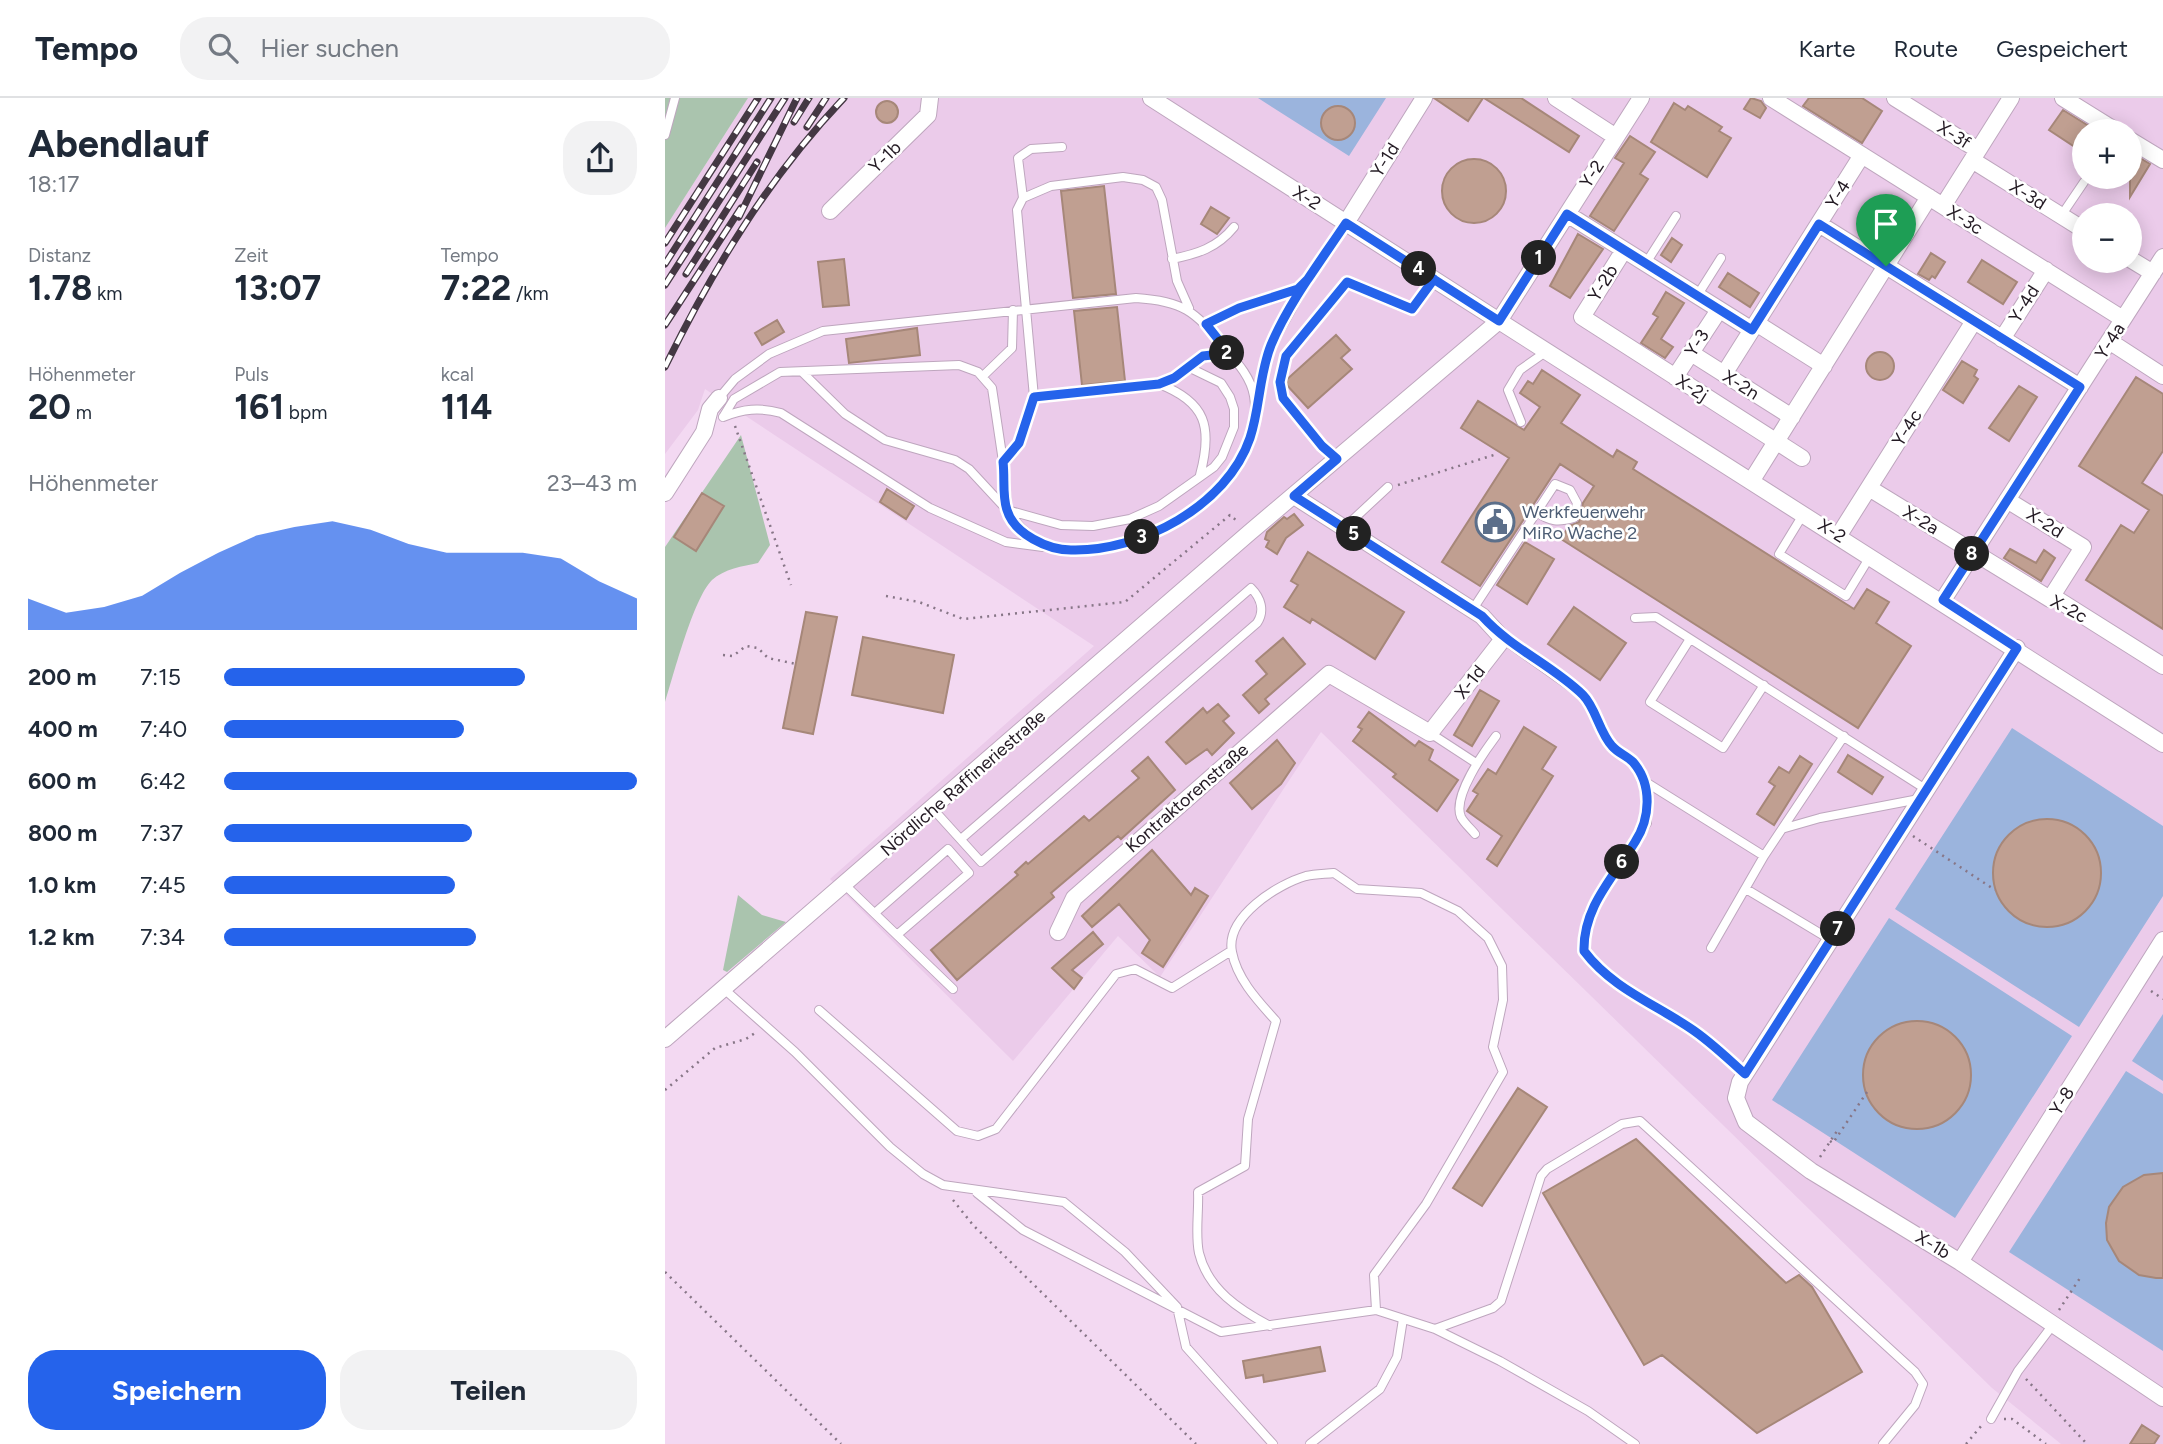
<!DOCTYPE html>
<html lang="de">
<meta charset="utf-8">
<style>
body{margin:0;font-family:Figtree,sans-serif;background:#f2f2f3;color:#1f2937;height:100vh;display:flex;flex-direction:column;font-size:26px;white-space:nowrap}
*{box-sizing:border-box;margin:0}
p{font-size:23px;color:#747a83}
.icon{flex:none;width:38px;height:38px;fill:none;stroke:currentColor;stroke-width:2;stroke-linecap:round;stroke-linejoin:round}
.map{position:relative;flex:1;overflow:hidden}
.drawer{display:flex;flex-direction:column;background:#fff;width:665px}
.drawer>*{flex:none}
.controls{position:absolute;left:1407px;top:21px;display:grid;gap:14px}
.controls a{display:grid;place-items:center;width:70px;height:70px;border-radius:50%;background:#fff;box-shadow:0 4px 18px #0003;font-size:35px}
.pin{position:absolute;display:grid;place-items:center;width:60px;height:60px;color:#fff;margin:-72px -30px;border-radius:50% 50% 50% 0;rotate:-45deg;box-shadow:0 0 7px #0007}
.pin .icon{rotate:45deg}
.km{position:absolute;width:35px;height:35px;margin:-18px;border-radius:50%;background:#222;color:#fff;font-size:19px;line-height:35px;text-align:center}
.round{display:grid;place-items:center;flex:none;width:74px;height:74px;border-radius:28px;background:#f2f2f3}
.headline{display:flex;align-items:center;justify-content:space-between;height:119px;padding:0 28px}
h1{font-size:38px;font-weight:700;line-height:52px}
.figures{display:grid;grid-template-columns:repeat(3,1fr);gap:10px;height:119px;padding:7px 28px}
.figures div{display:grid;align-content:center}
.figures b{font-size:35px;font-weight:700}
.figures small{font-size:19px;font-weight:400}
.figures p{font-size:19px}
.chart{height:196px;padding:14px 28px}
.chart p{display:flex;justify-content:space-between}
.chart svg{width:100%;height:126px;margin-top:7px;fill:#2563eb;opacity:.7}
.button{display:flex;gap:14px;margin-top:auto;padding:14px 28px}
.button a{flex:1;height:80px;border-radius:28px;background:#2563eb;color:#fff;font-size:28px;font-weight:700;line-height:80px;text-align:center}
.button a+a{background:#f2f2f3;color:#1f2937}
ul{padding:0 28px;list-style:none;font-size:23px}
li{display:grid;grid-template-columns:112px 84px 1fr;align-items:center;height:52px}
li i{height:18px;border-radius:9px;background:#2563eb}
header{display:flex;align-items:center;gap:42px;box-sizing:border-box;height:98px;padding:0 35px;background:#fff;border-bottom:2px solid #e0e1e3}
header strong{font-size:33px}
nav{display:flex;gap:38px;margin-inline-start:auto;font-size:24px}
.search{width:490px;height:63px;background:#f2f2f3;display:flex;align-items:center;gap:18px;box-sizing:border-box;padding:0 24px;border-radius:28px;color:#747a83;font-size:26px}
main{display:flex;flex:1;min-height:0}
.map>svg:first-child{display:block}
.built{fill:#ebcbea;fill-rule:evenodd}
.green{fill:#aac4ae}
.water{fill:#9bb4dd}
.building{fill:#c09f91;stroke:#a68779;stroke-width:2}
.lines{fill:none;stroke-linecap:round;stroke-linejoin:round}
.lane-casing{stroke:#bea6be;stroke-width:10}
.street-casing{stroke:#bea6be;stroke-width:18}
.path{stroke:#877687;stroke-width:2.5;stroke-dasharray:2 5;stroke-linecap:butt}
.lane{stroke:#fff;stroke-width:8}
.street{stroke:#fff;stroke-width:16}
.rail-casing{stroke:#443843;stroke-width:7}
.rail{stroke:#fff;stroke-width:4.5;stroke-dasharray:13;stroke-linecap:butt}
.route-casing{stroke:#fff;stroke-width:14}
.route{stroke:#2563eb;stroke-width:9}
.labels{text-anchor:middle;stroke-width:5;stroke-linejoin:round;paint-order:stroke}
.street-label{font-size:18px;fill:#231a23;stroke:#fff}
.service-label{font-size:18px;fill:#4e5e75;stroke:#fff;text-anchor:start}
</style>
<header>
<strong>Tempo</strong>
<div class="search"><svg class="icon" aria-label="search" viewBox="0 0 24 24"><circle cx="10" cy="10" r="6"/><path d="M15 15l6 6"/></svg>Hier suchen</div>
<nav><a>Karte</a><a>Route</a><a>Gespeichert</a></nav>
</header>
<main>
<section class="drawer">
<div class="headline"><div><h1>Abendlauf</h1><p>18:17</p></div><a class="round"><svg class="icon" aria-label="share" viewBox="0 0 24 24"><path d="M12 15V3M7 8l5-5 5 5M5 13v7h14v-7"/></svg></a></div>
<div class="figures">
<div><p>Distanz</p><b>1.78<small> km</small></b></div>
<div><p>Zeit</p><b>13:07</b></div>
<div><p>Tempo</p><b>7:22<small> /km</small></b></div>
</div>
<div class="figures">
<div><p>Höhenmeter</p><b>20<small> m</small></b></div>
<div><p>Puls</p><b>161<small> bpm</small></b></div>
<div><p>kcal</p><b>114</b></div>
</div>
<div class="chart"><p><span>Höhenmeter</span>23–43 m</p>
<svg viewBox="0 0 160 44" preserveAspectRatio="none"><path d="M0 44V33L10 38L20 36L30 32L40 24L50 17L60 11L70 8L80 6L90 9L100 14L110 17L120 17L130 17L140 19L150 27L160 33V44z"/></svg>
</div>
<ul>
<li><b>200 m</b>7:15<i style="width:73%"></i></li>
<li><b>400 m</b>7:40<i style="width:58%"></i></li>
<li><b>600 m</b>6:42<i style="width:100%"></i></li>
<li><b>800 m</b>7:37<i style="width:60%"></i></li>
<li><b>1.0 km</b>7:45<i style="width:56%"></i></li>
<li><b>1.2 km</b>7:34<i style="width:61%"></i></li>
</ul>
<div class="button"><a>Speichern</a><a>Teilen</a></div>
</section>
<div class="map">
<svg width="1498" height="1346" viewBox="0 0 1498 1346">
<rect width="100%" height="100%" fill="#f3d9f2"/>
<path class="built" d="M83 0H1498V1346H1396L1327 1290 656 634 495 879 453 838 348 963 165 781 429 548 40 291 33 312 0 356V130ZM1419 33H1465V79H1419ZM1419 117H1465V163H1419Z"/>
<path class="green" d="M0 0H83L0 130Z
M76 337 105 447 93 465C78 468 59 471 47 482 28 501 9 576 0 604V449Z
M73 797 97 817 121 824 62 874 58 872Z"/>
<path class="water" d="M593 0H721L684 58Z
M1347 630 1498 728V798L1414 929 1230 811Z
M1224 820 1407 938 1290 1120 1107 1002Z
M1498 916V983L1467 963Z
M1461 973 1498 996V1253L1344 1154Z"/>
<path class="building" d="M769 0H818L803 23Z
M819 0H856L914 38 904 54Z
M1086 0 1096 3 1101 10 1095 20 1079 11Z
M1144 0H1197L1217 13 1197 45 1138 8Z
M211 14a11 11 0 1 1 22 0a11 11 0 1 1-22 0Z
M1009 5 1020 12 1023 8 1057 29 1054 33 1066 40 1042 79 986 44Z
M656 25a17 17 0 1 1 34 0a17 17 0 1 1-34 0Z
M1398 12 1427 30 1419 33V41L1413 51 1384 32Z
M965 38 990 54 975 76 983 81 949 133 925 118 959 65 950 60Z
M1465 54 1485 66 1465 99Z
M777 93a32 32 0 1 1 64 0a32 32 0 1 1-64 0Z
M439 88 451 196 408 200 396 93Z
M546 109 564 120 552 136 536 126Z
M913 136 938 151 905 200 885 188Z
M1007 140 1017 147 1006 164 996 157Z
M1266 155 1280 164 1270 180 1267 178 1264 182 1253 176Z
M179 161 184 207 158 209 153 164Z
M1317 162 1352 184 1338 206 1303 184Z
M1063 175 1094 195 1085 209 1054 189Z
M1001 194 1019 205 996 241 1008 249 1000 260 976 245 993 219 988 216Z
M452 209 460 283 417 287 409 213Z
M112 222 119 234 97 247 90 235Z
M252 230 255 257 184 265 181 241Z
M671 237 685 252 676 260 687 271 643 310 619 284Z
M1201 268a14 14 0 1 1 28 0a14 14 0 1 1-28 0Z
M1297 263 1312 272 1309 278 1313 281 1298 305 1278 292Z
M877 272 915 297 896 325 948 359 952 352 972 364 968 371 1189 511 1202 491 1224 504 1211 525 1246 548 1193 630 896 441 904 428 914 424 918 405 929 388 895 366 815 488 777 464 844 360 796 330 813 303 859 332 875 309 855 295 863 283 868 286Z
M1471 279 1498 296V353L1477 385 1498 398V531L1421 482 1456 427 1469 435 1484 412 1414 368Z
M1354 288 1372 299 1344 343 1324 330Z
M222 391 249 408 241 421 215 404Z
M37 395 59 408 31 453 9 439Z
M629 416 638 427 621 440 612 456 601 449 604 443 600 441 602 434 619 419 622 421Z
M860 444 889 461 862 506 832 487Z
M1345 451 1371 465 1379 452 1390 460 1376 483 1339 460Z
M643 454 739 514 710 561 647 521 645 525 619 509 633 487 626 483Z
M909 509 961 545 935 582 883 546Z
M141 514 172 519 148 636 118 630Z
M198 539 289 557 278 615 187 597Z
M618 540 640 566 600 601 604 606 594 615 578 597 602 576 591 563Z
M815 592 834 603 807 648 789 637Z
M553 606 564 618 558 623 569 635 547 657 542 651 521 666 501 644 538 610 542 615Z
M704 614 750 648 754 643 768 652 764 662 793 682 772 713 728 679 731 676 688 643 697 631 693 629Z
M859 629 891 649 877 671 888 678 832 768 822 761 837 738 802 713 813 696 808 693 823 671 831 676Z
M612 642 630 665 616 686 587 711 565 685Z
M1183 657 1218 679 1207 696 1173 674Z
M1135 658 1147 666 1109 727 1092 716 1110 688 1104 684 1114 669 1124 675Z
M483 659 510 692 456 741 453 738 386 795 389 799 292 882 266 852 353 777 350 774 361 764 363 766 419 718 424 723 474 680 467 673Z
M1328 775a54 54 0 1 1 108 0a54 54 0 1 1-108 0Z
M487 752 526 797 530 790 543 798 498 869 477 855 485 842 454 806 427 829 417 818Z
M428 834 438 846 407 872 417 880 409 891 387 870Z
M1198 977a54 54 0 1 1 108 0a54 54 0 1 1-108 0Z
M853 990 882 1009 817 1108 788 1090Z
M971 1041 1121 1185 1134 1177 1147 1189 1197 1274 1092 1335 997 1257 979 1267 878 1095Z
M1498 1075V1180H1491L1474 1177 1454 1163 1442 1142 1441 1125 1444 1109 1458 1089 1479 1077Z
M655 1249 660 1273 599 1284 598 1277 581 1280 578 1263Z
M1477 1327 1494 1338 1489 1346H1465Z"/>
<g class="lines">
<defs>
<path id="lane" d="M0 37 10 0
M358 100 353 60 366 51 397 49
M1396 118 1419 84
M507 161C532 156 552 150 569 129
M981 165 1011 118
M1032 198 1056 160
M541 226 574 210 633 191 643 181 681 125
M137 274 180 316 220 342 290 362 304 371 342 412 396 427 428 428 465 421 494 408 549 369 557 359 569 329V311L565 299 556 285 523 269
M318 278 347 250 348 212
M494 286C541 304 548 329 535 377
M369 299 494 286 509 280 538 258 564 255
M54 300 70 281 104 256 158 233 471 200C518 203 530 213 559 249 571 263 586 279 589 298 593 323 584 353 569 373 536 417 441 470 386 449 367 442 353 429 342 412L340 377 327 290 313 274 294 267 115 274 69 301 58 319
M592 303 606 248 640 187
M58 319C78 311 94 309 116 315L265 410 341 444 378 449
M856 324 843 292 855 272 882 253
M338 364 354 345 369 299 352 112 358 100 386 88 458 79 478 82 491 89 497 102 512 183 524 210
M1139 415 1114 456 1181 498 1206 457
M679 430 723 389
M808 511 890 386 905 392 912 405 909 420C894 424 884 424 872 414
M970 520 991 519 1262 692
M838 541 920 599 946 648 968 665 979 683 982 725 924 815 919 836V853C947 890 988 905 1025 930 1045 943 1062 960 1080 976
M1025 541 985 604 1058 650 1099 587
M765 635 811 665
M979 683 1099 758
M268 711 316 764 592 525C600 513 596 500 586 490L296 741
M1120 730 1155 720 1254 701
M810 736C806 731 799 725 796 719 787 699 819 654 831 638
M180 787 288 891
M1081 791 1166 842
M211 814 283 751 304 775 233 836
M1046 850 1099 758 1179 638
M59 891 130 954 225 1049 258 1076 278 1087 399 1104 460 1154 512 1209 521 1249 608 1346
M154 912 292 1033 313 1038 331 1031 451 876 470 871 507 890 566 853
M312 1095 358 1132 556 1234 711 1212 770 1231 835 1263 923 1313 970 1346
M605 1228C575 1212 543 1192 534 1155 530 1137 534 1113 533 1094L580 1068 583 1021 611 923C593 903 572 881 567 854 560 819 613 786 641 778 650 776 660 776 669 775L692 791 756 795 793 813 823 840 837 868 838 902 828 949 838 974 761 1106 709 1177 711 1212
M770 1231 828 1210 836 1203 876 1078 882 1071 957 1026 975 1023 1250 1274 1258 1286 1250 1307 1218 1346
M1326 1321 1353 1273 1387 1228
M645 1346 715 1291 732 1259 738 1221"/>
<path id="street" d="M891 0 951 39
M976 0 834 223 1498 646
M1106 0 1458 221
M1230 0 1313 52
M1398 0 1451 33
M1465 42 1498 62
M1307 62 1419 132
M1278 108 1346 0
M165 113 263 17 265 0
M902 116 1087 232
M681 125 759 0
M1154 126 1415 289
M959 152 917 219 1137 360
M1465 161 1488 175
M1091 225 1159 268
M1337 241 1381 172
M1444 243 1498 278
M1026 255 1127 319
M1059 276 1197 57
M1010 279 1054 212
M1087 382 1264 99
M1204 390 1385 501 1387 498 1498 568
M0 395 39 334 45 311 54 300
M1342 402 1418 449 1387 498
M1174 437 1309 223
M1278 502 1498 159
M1352 550 1075 984 1071 1000 1081 1024 1146 1073 1295 1164 1498 1300
M393 834 409 800 664 576 765 635 838 541 817 518 629 398
M0 941 584 435 834 223 486 0
M1295 1164 1498 842"/>
</defs>
<use href="#lane" class="lane-casing"/>
<use href="#street" class="street-casing"/>
<path class="path" d="M70 328 126 487
M661 351 618 300 615 284 621 258 682 184 747 211 759 195
M733 387 832 356
M221 498 254 504 298 521 460 504 565 417 572 423
M58 557 68 558 81 548 93 550 103 560 131 566
M1248 738 1330 792
M1486 893 1498 901
M0 992 50 950 81 941 90 935
M1165 1043 1168 1045 1202 994
M1155 1059 1172 1033
M288 1102 308 1127 531 1346
M0 1174 176 1346
M1394 1212 1415 1180
M1361 1281 1422 1346
M1339 1321H1347L1381 1346
M1301 1346 1317 1327"/>
<use href="#lane" class="lane"/>
<use href="#street" class="street"/>
<defs>
<path id="rail" d="M129 24 144 0
M142 29 161 0
M74 119 132 0
M0 145 93 0
M0 166 106 0
M21 176 92 64
M0 187 120 0
M0 227 76 110
M0 269C48 171 103 80 179 0"/>
</defs>
<use href="#rail" class="rail-casing"/>
<use href="#rail" class="rail"/>
</g>
<g class="lines">
<defs>
<path id="route" d="M1221 168 1154 126 1087 232 902 116 834 223 681 125 643 181 633 191 574 210 541 226 564 255 538 258 509 280 494 286 369 299 354 345 338 364C340 379 337 398 342 412 349 436 383 452 406 452 475 454 562 408 585 340 595 310 594 277 606 247 624 204 655 164 681 125L769 181 747 211 682 184 621 258 615 284 618 300 657 348 672 361 629 398 817 518C847 551 887 567 918 597 931 610 934 634 947 648 953 655 962 658 968 664 988 687 985 721 970 744 948 780 918 809 919 853 947 890 988 905 1025 930 1045 943 1062 960 1080 976L1352 550 1278 502 1415 289 1221 168"/>
</defs>
<use href="#route" class="route-casing"/>
<use href="#route" class="route"/>
</g>
<defs>
<symbol id="civic-ring" viewBox="-11 -11 22 22"><circle r="9.5" fill="#fff" stroke="#5c6f8a" stroke-width="1.5"/><path d="M-.6-6.5H3V-4.5H.6V-3L4-1V1h2V6H-6V1h2V-1L-.6-3ZM-1.2 2.5V6h2.4V2.5Z" fill="#5c6f8a"/></symbol>
</defs>
<g fill-rule="evenodd">
<use href="#civic-ring" x="808" y="402" width="44" height="44"/>
</g>
<g class="labels">
<g class="street-label">
<text transform="translate(1289 37) rotate(32)" y="6">X-3f</text>
<text transform="translate(220 59) rotate(-44)" y="6">Y-1b</text>
<text transform="translate(720 62) rotate(-58)" y="6">Y-1d</text>
<text transform="translate(927 76) rotate(-57)" y="6">Y-2</text>
<text transform="translate(1173 96) rotate(-58)" y="6">Y-4</text>
<text transform="translate(1363 97) rotate(32)" y="6">X-3d</text>
<text transform="translate(642 100) rotate(32)" y="6">X-2</text>
<text transform="translate(1300 122) rotate(32)" y="6">X-3c</text>
<text transform="translate(938 185) rotate(-58)" y="6">Y-2b</text>
<text transform="translate(1359 206) rotate(-58)" y="6">Y-4d</text>
<text transform="translate(1445 243) rotate(-57)" y="6">Y-4a</text>
<text transform="translate(1032 245) rotate(-57)" y="6">Y-3</text>
<text transform="translate(1076 287) rotate(32)" y="6">X-2n</text>
<text transform="translate(1027 290) rotate(32)" y="6">X-2j</text>
<text transform="translate(1242 330) rotate(-58)" y="6">Y-4c</text>
<text transform="translate(1256 422) rotate(31)" y="6">X-2a</text>
<text transform="translate(1380 425) rotate(32)" y="6">X-2d</text>
<text transform="translate(1167 433) rotate(32)" y="6">X-2</text>
<text transform="translate(1404 511) rotate(28)" y="6">X-2c</text>
<text transform="translate(805 584) rotate(-52)" y="6">X-1d</text>
<text transform="translate(298 685) rotate(-41)" y="6">Nördliche Raffineriestraße</text>
<text transform="translate(522 700) rotate(-41)" y="6">Kontraktorenstraße</text>
<text transform="translate(1397 1003) rotate(-58)" y="6">Y-8</text>
<text transform="translate(1268 1147) rotate(31)" y="6">X-1b</text>
</g>
<g class="service-label">
<text x="857" y="420">Werkfeuerwehr<tspan x="857" dy="21">MiRo Wache 2</tspan></text>
</g>
</g>
</svg>
<div class="controls">
<a>+</a>
<a>−</a>
</div>
<div class="pin" style="left:1221px;top:168px;background:#1e9e55"><svg class="icon" aria-label="arrive" viewBox="0 0 24 24"><path d="M6 21V4h12l-3 4 3 4H6"/></svg></div>
<b class="km" style="left:874px;top:160px">1</b>
<b class="km" style="left:562px;top:255px">2</b>
<b class="km" style="left:477px;top:439px">3</b>
<b class="km" style="left:754px;top:171px">4</b>
<b class="km" style="left:689px;top:436px">5</b>
<b class="km" style="left:957px;top:764px">6</b>
<b class="km" style="left:1173px;top:831px">7</b>
<b class="km" style="left:1307px;top:456px">8</b>
</div>
</main>
